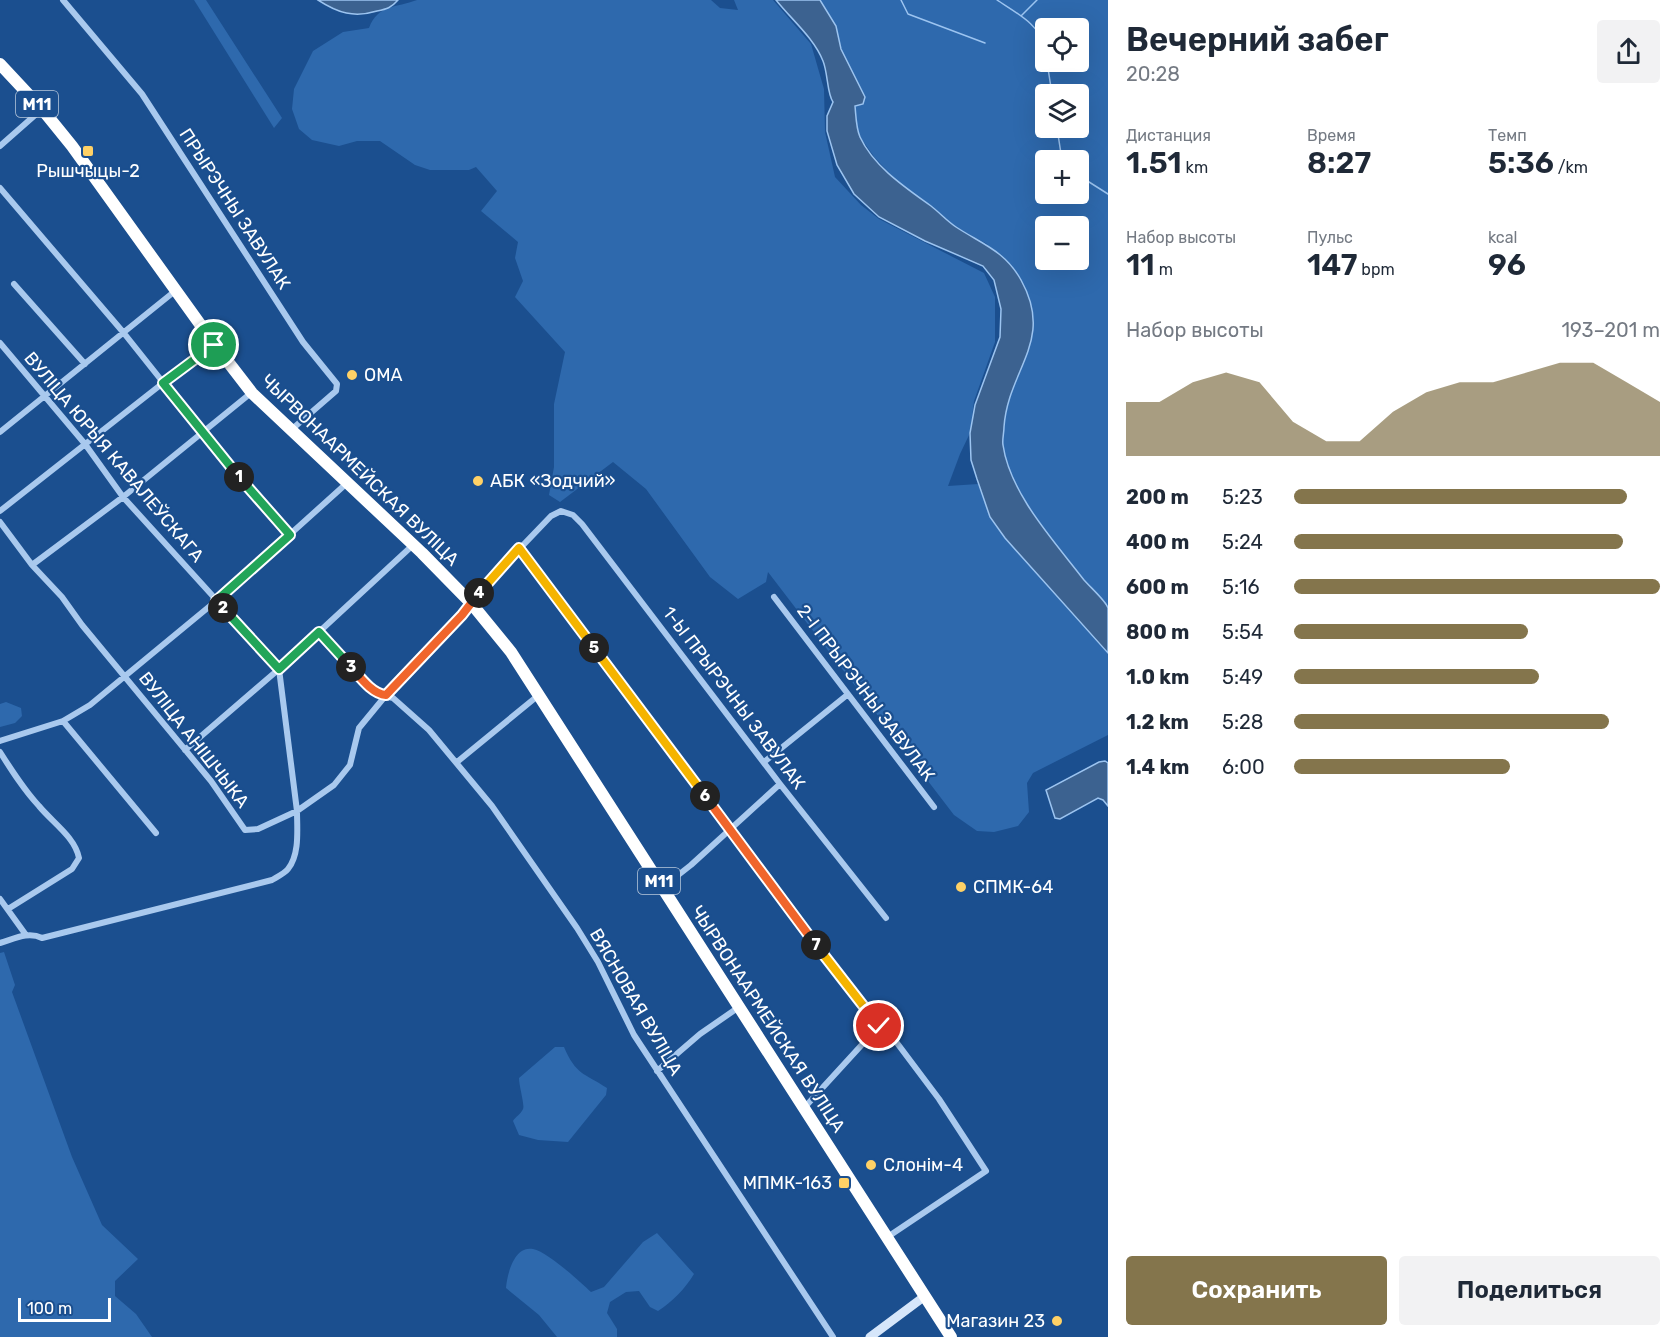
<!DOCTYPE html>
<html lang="ru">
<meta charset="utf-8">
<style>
body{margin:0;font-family:Rubik,sans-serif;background:#f2f2f3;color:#1f2937;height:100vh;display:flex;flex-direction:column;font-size:22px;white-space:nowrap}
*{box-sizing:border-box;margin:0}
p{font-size:20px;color:#747a83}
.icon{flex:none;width:33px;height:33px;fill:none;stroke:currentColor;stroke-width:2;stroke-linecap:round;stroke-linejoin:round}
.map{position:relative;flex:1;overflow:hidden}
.drawer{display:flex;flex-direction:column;background:#fff;width:570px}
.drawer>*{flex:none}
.buttons{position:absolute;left:1035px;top:18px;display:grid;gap:12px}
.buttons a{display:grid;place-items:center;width:54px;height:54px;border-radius:6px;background:#fff;box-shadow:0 6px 24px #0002;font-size:30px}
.scale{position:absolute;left:18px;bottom:15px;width:93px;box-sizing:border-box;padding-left:6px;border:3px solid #fff;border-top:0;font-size:16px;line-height:21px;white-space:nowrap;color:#fff;-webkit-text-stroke:4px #1b4f8f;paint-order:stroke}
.pin{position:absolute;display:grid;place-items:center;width:51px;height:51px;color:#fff;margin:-26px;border:3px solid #fff;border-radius:50%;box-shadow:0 2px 6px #0007}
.km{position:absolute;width:30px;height:30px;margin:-15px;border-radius:50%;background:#222;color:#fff;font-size:16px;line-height:30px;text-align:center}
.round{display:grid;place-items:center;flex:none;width:63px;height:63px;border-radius:6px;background:#f2f2f3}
.overview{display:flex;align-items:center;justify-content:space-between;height:102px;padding:0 18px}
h1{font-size:33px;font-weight:600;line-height:45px}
.figures{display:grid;grid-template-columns:repeat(3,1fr);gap:9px;height:102px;padding:6px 18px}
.figures div{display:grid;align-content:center}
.figures b{font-size:30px;font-weight:600}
.figures small{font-size:16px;font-weight:400}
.figures p{font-size:16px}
.chart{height:168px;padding:12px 18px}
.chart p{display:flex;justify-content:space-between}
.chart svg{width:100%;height:108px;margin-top:6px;fill:#84754c;opacity:.7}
.button{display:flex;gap:12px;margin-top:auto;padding:12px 18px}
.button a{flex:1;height:69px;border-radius:6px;background:#84754c;color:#fff;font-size:24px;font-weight:600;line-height:69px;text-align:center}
.button a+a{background:#f2f2f3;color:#1f2937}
ul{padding:0 18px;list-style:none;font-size:20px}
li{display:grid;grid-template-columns:96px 72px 1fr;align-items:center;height:45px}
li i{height:15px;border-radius:8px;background:#84754c}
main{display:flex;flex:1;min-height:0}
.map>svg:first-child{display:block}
.green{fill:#2e69ad;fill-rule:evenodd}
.water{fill:#3c6290;stroke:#9cc4f0;stroke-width:1.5}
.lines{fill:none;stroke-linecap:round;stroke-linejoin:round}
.stream{stroke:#9cc4f0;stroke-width:1.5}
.street{stroke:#a9c9ee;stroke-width:6}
.secondary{stroke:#d6e6fa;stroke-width:9}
.highway{stroke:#fff;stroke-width:12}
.split-1-casing{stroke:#fff;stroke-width:12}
.split-2-casing{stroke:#fff;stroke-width:12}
.split-3-casing{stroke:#fff;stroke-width:12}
.split-4-casing{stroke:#fff;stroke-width:12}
.split-5-casing{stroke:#fff;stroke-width:12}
.split-6-casing{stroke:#fff;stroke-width:12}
.split-7-casing{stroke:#fff;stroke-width:12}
.split-8-casing{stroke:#fff;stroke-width:12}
.split-1{stroke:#22a559;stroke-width:8}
.split-2{stroke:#22a559;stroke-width:8}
.split-3{stroke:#22a559;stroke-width:8}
.split-4{stroke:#f0652b;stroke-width:8}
.split-5{stroke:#f5b400;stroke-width:8}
.split-6{stroke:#f5b400;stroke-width:8}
.split-7{stroke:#f0652b;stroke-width:8}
.split-8{stroke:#f5b400;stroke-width:8}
.poi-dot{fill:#ffd166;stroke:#1b4f8f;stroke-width:2}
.labels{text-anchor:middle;stroke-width:4.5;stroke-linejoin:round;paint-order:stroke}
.shield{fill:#1b4f8f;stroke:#bbcadd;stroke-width:1.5}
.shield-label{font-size:16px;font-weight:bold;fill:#fff}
.poi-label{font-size:18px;fill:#fff;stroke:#1b4f8f;text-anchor:start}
.street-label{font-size:18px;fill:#fff;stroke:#1b4f8f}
</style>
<main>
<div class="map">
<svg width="1108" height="1337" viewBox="0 0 1108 1337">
<rect width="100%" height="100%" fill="#1b4f8f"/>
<path class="green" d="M194 0H206L282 118 274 128Z
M417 0H711L720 8 738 10 734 0H773L811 44 824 89 825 132 835 177 861 205 879 219 984 273 995 297V342L974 401 970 433 960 454 948 486 978 484 990 517 1005 538 1108 653V735L1033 773 1027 783 1029 812 1018 826 994 832 977 831 954 815 768 572 766 582 738 599 710 577 646 489 613 462 560 502 549 495 554 467V404L565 352 515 297 523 281 515 258 518 242 481 211 497 191 476 167 469 170H430L415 165 380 141H357L339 146 312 140 299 129 292 109 294 89 313 51 343 32 369 28C378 4 396 8 417 0Z
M820 0H1108V607C1072 567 1011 500 1003 445 999 417 1013 386 1025 361L987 244 954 226 934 208 898 182 875 158 860 137 856 120 855 106 865 96 841 49 836 26ZM1046 28H1078V62H1046ZM1046 94H1078V128H1046ZM1046 160H1078V194H1046ZM1046 226H1078V260H1046Z
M6 702 21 708 22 716 15 723 0 727V704Z
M4 952 15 985 12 992 72 1157 102 1225 138 1259 115 1281V1296L136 1314 152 1337H0V953Z
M555 1047H564C576 1075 584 1073 607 1088L606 1095 568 1142 538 1140 519 1135 513 1121C515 1117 521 1114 523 1109 525 1106 519 1086 519 1078Z
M657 1233 694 1274C685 1289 672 1302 658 1311L650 1307 639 1291 626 1292 610 1302 607 1313 617 1329V1337H557L539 1315 506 1288C507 1275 514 1245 533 1249 548 1252 579 1281 591 1292L604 1287 643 1242Z"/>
<path class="water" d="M318 0H398C391 8 387 9 377 11 354 18 338 13 318 0Z
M776 0H820L836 26 841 49 865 97 863 104 855 106C856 116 856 128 860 137 874 167 906 188 931 206 940 213 947 221 956 227 982 244 1005 251 1021 280 1055 341 1008 369 1004 427 1004 433 1002 440 1003 445 1010 494 1055 542 1084 580 1090 587 1106 601 1108 608 1108 615 1108 643 1108 653L1005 538 990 517 977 479 971 460 970 433 975 405 1000 337 1001 309 994 280 983 266 925 241 879 217 854 194 837 165 827 131V116L833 102C827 94 828 73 823 61 814 38 791 19 776 0Z
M1105 761 1108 763V806L1103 800 1098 798 1060 819 1055 818 1046 790 1099 762Z"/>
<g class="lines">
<path class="stream" d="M901 0 908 14 985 43
M997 0C1015 12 1042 26 1046 49
M1021 16 1037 0
M1047 62 1052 94
M1057 128 1062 160
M1078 175 1108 194"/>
<path class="street" d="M63 0 142 94 303 342 337 384 336 391 291 430
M0 146 42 109
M0 188 123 332 244 484 289 535
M14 284 85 364
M0 343 85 444 123 497 279 669 297 811C297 829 300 854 288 869 285 873 277 877 272 880L42 938C28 931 14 939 0 943
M0 432 175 291
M0 511 163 383 215 345
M0 522 32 565 62 597 82 625 211 781 245 830 258 829 297 811 334 785 350 765 359 728 396 683 462 615 481 589 551 516 561 511 573 515 582 524 780 784 886 918
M520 548 795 917 879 1026 891 1035 939 1099 986 1171 886 1238
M32 565 123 497 251 393
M774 597 934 807
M319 631 367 684 380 695 393 698 429 730 492 806 577 928 598 962 634 1035 833 1337
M63 721 156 833
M0 741 63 721 90 705 216 601 347 483
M185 750 279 669 413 545
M0 752C12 771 24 790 39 806 52 822 75 837 79 858L72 869 8 909
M457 762 540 694
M764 762 847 695
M663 887 691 865 780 784
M0 899 26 935
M657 1071 700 1034 739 1007
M804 1108 879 1026"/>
<path class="secondary" d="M870 1337 925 1296"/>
<path class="highway" d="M0 64 42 109 72 146 215 345 252 393 422 553 471 603 511 652 951 1337"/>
</g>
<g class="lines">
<defs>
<path id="split-1" d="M214 345 163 383 239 477"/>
<path id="split-2" d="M223 608 216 601 290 535 239 477"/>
<path id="split-3" d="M223 608 279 669 319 632 351 667"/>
<path id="split-4" d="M351 667C360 677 372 694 386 695L462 615 479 593"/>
<path id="split-5" d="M479 593 519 548 594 648"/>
<path id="split-6" d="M594 648 705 796"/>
<path id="split-7" d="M705 796 816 945"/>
<path id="split-8" d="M816 945 879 1026"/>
</defs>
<use href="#split-1" class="split-1-casing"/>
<use href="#split-2" class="split-2-casing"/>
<use href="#split-3" class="split-3-casing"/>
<use href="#split-4" class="split-4-casing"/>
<use href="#split-5" class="split-5-casing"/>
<use href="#split-6" class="split-6-casing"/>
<use href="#split-7" class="split-7-casing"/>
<use href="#split-8" class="split-8-casing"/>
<use href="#split-1" class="split-1"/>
<use href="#split-2" class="split-2"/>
<use href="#split-3" class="split-3"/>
<use href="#split-4" class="split-4"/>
<use href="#split-5" class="split-5"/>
<use href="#split-6" class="split-6"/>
<use href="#split-7" class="split-7"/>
<use href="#split-8" class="split-8"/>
</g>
<g class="poi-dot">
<rect x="82" y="145" width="12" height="12" rx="3"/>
<circle cx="352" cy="375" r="6"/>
<circle cx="478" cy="481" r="6"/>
<circle cx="961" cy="887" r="6"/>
<circle cx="871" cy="1165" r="6"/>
<rect x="838" y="1177" width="12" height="12" rx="3"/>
<circle cx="1057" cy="1321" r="6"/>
</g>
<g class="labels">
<g class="shield">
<rect x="16" y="91" width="42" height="26" rx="4.5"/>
<rect x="638" y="868" width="42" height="26" rx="4.5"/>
</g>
<g class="shield-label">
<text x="37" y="110">М11</text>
<text x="659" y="887">М11</text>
</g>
<g class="poi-label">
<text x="88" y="177" text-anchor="middle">Рышчыцы-2</text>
<text x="364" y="381">ОМА</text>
<text x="490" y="487">АБК «Зодчий»</text>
<text x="973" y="893">СПМК-64</text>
<text x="883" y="1171">Слонім-4</text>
<text x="832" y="1189" text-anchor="end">МПМК-163</text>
<text x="1045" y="1327" text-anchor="end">Магазин 23</text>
</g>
<g class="street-label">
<text transform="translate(235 209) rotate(57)" y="6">ПРЫРЭЧНЫ ЗАВУЛАК</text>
<text transform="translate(114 457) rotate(50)" y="6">ВУЛІЦА ЮРЫЯ КАВАЛЕЎСКАГА</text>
<text transform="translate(360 470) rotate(44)" y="6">ЧЫРВОНААРМЕЙСКАЯ ВУЛІЦА</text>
<text transform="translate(866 693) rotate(53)" y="6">2-І ПРЫРЭЧНЫ ЗАВУЛАК</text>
<text transform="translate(734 698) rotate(53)" y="6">1-Ы ПРЫРЭЧНЫ ЗАВУЛАК</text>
<text transform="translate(194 740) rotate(52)" y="6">ВУЛІЦА АНІШЧЫКА</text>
<text transform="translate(636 1002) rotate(60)" y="6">ВЯСНОВАЯ ВУЛІЦА</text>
<text transform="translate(768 1019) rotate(57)" y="6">ЧЫРВОНААРМЕЙСКАЯ ВУЛІЦА</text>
</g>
</g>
</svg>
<div class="buttons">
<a><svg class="icon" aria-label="locate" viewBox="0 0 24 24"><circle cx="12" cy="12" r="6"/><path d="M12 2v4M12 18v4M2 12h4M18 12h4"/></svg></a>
<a><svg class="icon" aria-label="layers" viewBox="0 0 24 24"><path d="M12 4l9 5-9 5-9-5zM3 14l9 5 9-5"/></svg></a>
<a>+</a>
<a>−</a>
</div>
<div class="scale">100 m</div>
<div class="pin" style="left:214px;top:345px;background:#1e9e55"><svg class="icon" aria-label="arrive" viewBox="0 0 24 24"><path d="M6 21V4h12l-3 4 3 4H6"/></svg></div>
<div class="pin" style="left:879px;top:1026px;background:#d93025"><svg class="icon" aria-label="check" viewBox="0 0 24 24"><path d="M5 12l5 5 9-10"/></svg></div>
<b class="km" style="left:239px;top:477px">1</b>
<b class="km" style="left:223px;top:608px">2</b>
<b class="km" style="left:351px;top:667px">3</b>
<b class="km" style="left:479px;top:593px">4</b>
<b class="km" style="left:594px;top:648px">5</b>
<b class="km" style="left:705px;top:796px">6</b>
<b class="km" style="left:816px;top:945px">7</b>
</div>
<section class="drawer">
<div class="overview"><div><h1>Вечерний забег</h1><p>20:28</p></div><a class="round"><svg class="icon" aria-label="share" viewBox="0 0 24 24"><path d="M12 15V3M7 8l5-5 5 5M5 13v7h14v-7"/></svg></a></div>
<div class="figures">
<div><p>Дистанция</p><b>1.51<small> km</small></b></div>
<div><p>Время</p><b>8:27</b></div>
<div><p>Темп</p><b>5:36<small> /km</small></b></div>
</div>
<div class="figures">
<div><p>Набор высоты</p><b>11<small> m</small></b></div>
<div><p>Пульс</p><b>147<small> bpm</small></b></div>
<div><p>kcal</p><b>96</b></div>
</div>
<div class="chart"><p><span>Набор высоты</span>193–201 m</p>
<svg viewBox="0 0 160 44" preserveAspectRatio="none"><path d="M0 44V22L10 22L20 14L30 10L40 14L50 30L60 38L70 38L80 26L90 18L100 14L110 14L120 10L130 6L140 6L150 14L160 22V44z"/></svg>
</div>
<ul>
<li><b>200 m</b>5:23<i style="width:91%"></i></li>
<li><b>400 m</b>5:24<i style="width:90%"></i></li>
<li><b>600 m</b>5:16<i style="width:100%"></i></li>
<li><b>800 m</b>5:54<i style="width:64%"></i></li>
<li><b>1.0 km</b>5:49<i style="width:67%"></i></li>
<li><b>1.2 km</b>5:28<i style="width:86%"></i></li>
<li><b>1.4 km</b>6:00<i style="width:59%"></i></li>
</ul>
<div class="button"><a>Сохранить</a><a>Поделиться</a></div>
</section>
</main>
